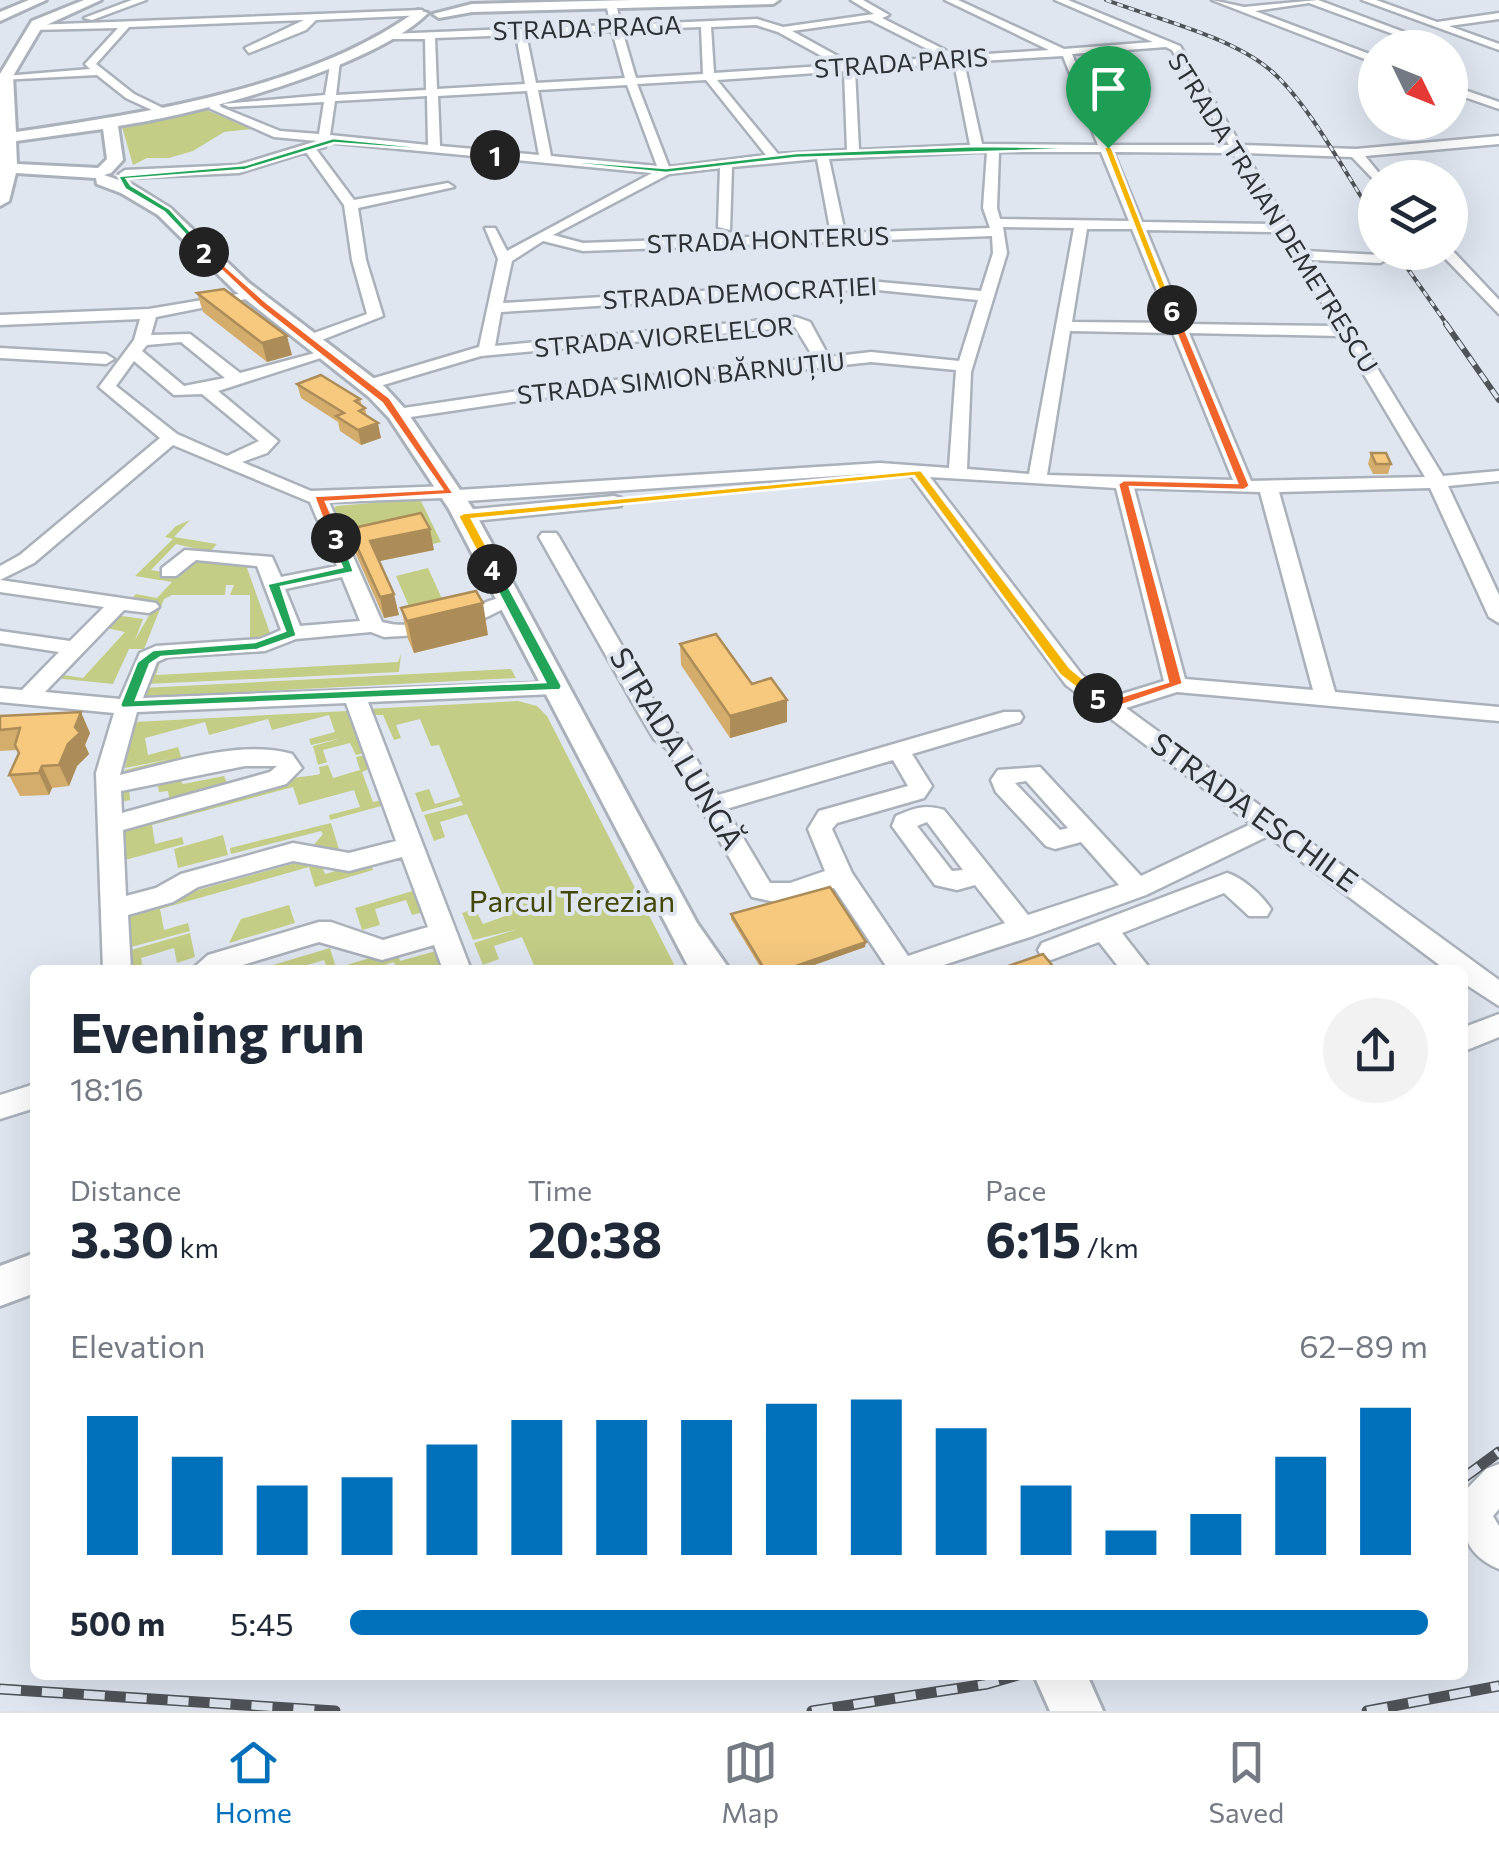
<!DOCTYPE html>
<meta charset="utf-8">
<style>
body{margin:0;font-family:Commissioner,sans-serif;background:#f2f2f3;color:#1f2937;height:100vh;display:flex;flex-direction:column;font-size:38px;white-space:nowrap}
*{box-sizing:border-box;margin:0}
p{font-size:32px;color:#747a83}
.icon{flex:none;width:55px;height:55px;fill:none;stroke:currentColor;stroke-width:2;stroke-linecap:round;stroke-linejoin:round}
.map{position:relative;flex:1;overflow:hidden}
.drawer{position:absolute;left:30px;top:965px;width:1438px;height:715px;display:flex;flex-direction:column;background:#fff;border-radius:15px;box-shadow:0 10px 40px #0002}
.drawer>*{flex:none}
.needle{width:65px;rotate:133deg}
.controls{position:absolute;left:1358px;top:30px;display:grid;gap:20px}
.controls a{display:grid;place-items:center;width:110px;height:110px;border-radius:50%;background:#fff;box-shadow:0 10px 40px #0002;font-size:50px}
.pin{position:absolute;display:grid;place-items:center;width:85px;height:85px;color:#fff;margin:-102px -42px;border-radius:50% 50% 50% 0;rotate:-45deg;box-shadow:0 0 10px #0007}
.pin .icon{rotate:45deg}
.km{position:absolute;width:50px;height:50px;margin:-25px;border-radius:50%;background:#222;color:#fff;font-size:28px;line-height:50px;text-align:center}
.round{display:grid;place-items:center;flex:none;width:105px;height:105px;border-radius:52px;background:#f2f2f3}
.head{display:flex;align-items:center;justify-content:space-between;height:170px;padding:0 40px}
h1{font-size:55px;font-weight:700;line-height:75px}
.figures{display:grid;grid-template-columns:repeat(3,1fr);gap:15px;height:170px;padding:10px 40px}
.figures div{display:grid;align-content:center}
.figures b{font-size:50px;font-weight:700}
.figures small{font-size:28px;font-weight:400}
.figures p{font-size:28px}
.chart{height:280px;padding:20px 40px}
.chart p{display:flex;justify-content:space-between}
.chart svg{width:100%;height:180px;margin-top:10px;stroke:#0070bb;stroke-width:6}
ul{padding:0 40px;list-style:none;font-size:32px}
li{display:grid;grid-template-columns:160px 120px 1fr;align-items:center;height:75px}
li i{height:25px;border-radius:12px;background:#0070bb}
.tabs{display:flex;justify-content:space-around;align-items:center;height:140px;border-top:2px solid #e0e1e3;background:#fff;font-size:28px;color:#747a83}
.tabs a{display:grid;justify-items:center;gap:5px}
.tabs .on{color:#0070bb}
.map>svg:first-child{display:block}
.green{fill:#c4cd86;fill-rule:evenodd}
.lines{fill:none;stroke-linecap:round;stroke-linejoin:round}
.minor-casing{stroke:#aab1bb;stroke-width:5}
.major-casing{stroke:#aab1bb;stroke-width:6}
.minor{fill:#fff;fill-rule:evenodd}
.major{fill:#fff;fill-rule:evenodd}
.rail-far2-casing{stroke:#505459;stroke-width:4}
.rail-far1-casing{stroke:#505459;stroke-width:6}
.rail-casing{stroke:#505459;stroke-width:11}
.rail-far2{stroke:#dfe6f0;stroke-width:2.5;stroke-dasharray:6;stroke-linecap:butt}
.rail-far1{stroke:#dfe6f0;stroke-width:4;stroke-dasharray:10;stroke-linecap:butt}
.rail{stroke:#dfe6f0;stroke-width:8;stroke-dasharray:21;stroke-linecap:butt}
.wall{fill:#d4ad6d}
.shaded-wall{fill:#ac8d59}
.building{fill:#f6c97f;stroke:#ac8d59;stroke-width:2.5}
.split-1{fill:#22a559;stroke:#fff;stroke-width:2.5}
.split-2{fill:#22a559;stroke:#fff;stroke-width:2.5}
.split-3{fill:#f0652b;stroke:#fff;stroke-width:2.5}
.split-4{fill:#22a559;stroke:#fff;stroke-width:2.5}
.split-5{fill:#f5b400;stroke:#fff;stroke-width:2.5}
.split-6{fill:#f0652b;stroke:#fff;stroke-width:2.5}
.split-7{fill:#f5b400;stroke:#fff;stroke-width:2.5}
.labels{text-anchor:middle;stroke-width:8;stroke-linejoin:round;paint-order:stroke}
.far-street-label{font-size:25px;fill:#2d3034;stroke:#dfe6f0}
.street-label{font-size:30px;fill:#2d3034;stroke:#dfe6f0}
.park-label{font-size:30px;fill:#434708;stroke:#dfe6f0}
</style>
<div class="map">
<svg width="1499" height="1711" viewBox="0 0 1499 1711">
<rect width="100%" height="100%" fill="#dfe6f0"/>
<path class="green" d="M204 109 252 129 224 132 193 151 169 158H147L133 165 122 127Z
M420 499 441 542 433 544 426 533 346 550 332 511 336 506Z
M190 520 174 537 217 544 210 552 176 544 151 570 174 574 189 558 260 565 247 568 270 633 284 631 283 633 250 643V595H230L234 585H226L225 595H172L164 599 144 649H129L113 684 54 678 115 615 143 619 135 640 156 603 131 599 136 594 157 598 172 582 135 576 173 539 165 537 176 526ZM106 628 125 632 83 678 63 675Z
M428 568 444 603 411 611 396 576Z
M401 654 399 672 147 684 156 658 182 655 161 659 156 675 398 662Z
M511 669 516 678 148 697 141 694 142 688Z
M518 701 537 706 547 716 677 970H536L522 937 494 946 499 959 483 965 474 943 518 929 473 940 462 913 475 908 483 924 511 914 467 814 440 822 445 837 434 841 424 815 463 805 461 801 422 812 415 793 429 789 435 804 460 797 439 745 431 746 420 719 396 725 401 738 394 740 383 715H370L367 709Z
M347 711 365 753 356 755 350 743 323 750 327 762 318 765 313 746 342 738 311 745 309 739 335 732 329 715 272 730 268 719 209 735 205 722 145 738 148 755 178 747 182 760 135 771 123 779 125 770 170 759 125 768 134 722Z
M365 755 371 768 362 772 373 802 383 800 385 805 330 820 329 815 360 807 354 790 299 805 293 787 152 825 155 844 182 837 184 844 125 860 124 825 275 788C285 775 304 778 320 774L319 767 328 765 333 778 360 770 356 757Z
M177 776 183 784 224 776 228 785 170 803 168 791 159 792 157 781 129 787 130 800 122 802 121 787Z
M331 823 341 856 310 849 323 834 321 831 231 854 230 848Z
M223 835 228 855 178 868 174 849Z
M303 861 321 863 325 874 370 861 373 870 315 887 309 867 160 909 164 930 188 923 190 931 131 947 129 909Z
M416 890 424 912 412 915 406 900 375 909 380 925 362 930 355 908Z
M289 905 295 923 229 943 241 919Z
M190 933 195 957 177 963 174 948 141 958 143 970H132L131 950Z
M330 948 336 968 397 950 400 961 436 951 443 970H397L394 962 369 970H328L324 960 291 970H256Z"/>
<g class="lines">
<defs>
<path id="minor" d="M132 0H146L92 20 84 18Z
M851 0H863L889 15 882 18 957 56 1049 50 945 0H958L1064 49 1153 42 1055 0H1068L1180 46 1241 145 1356 149 1499 136V144L1365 156 1383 178H1375V181L1352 157 1245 153 1305 251 1380 255 1387 259 1380 263 1311 260 1443 476 1499 471V481L1448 486 1499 595V623L1489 617 1430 488 1279 492 1335 692 1499 707V721L1177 692 1126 708 1499 980V1006L1462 982V970H1446L1268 836 1146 895 1033 936 928 970H883L886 966 834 888 780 903 752 897 667 749 654 739 639 714 539 537 542 533H556L559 537 670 729 684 739 718 795 1004 712H1020L1023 717 1020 722 912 754 932 786 924 798 837 823 832 829 852 873 908 956 1005 923 975 885 957 890 935 885 892 826 896 816C915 808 924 804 944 810L1028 915 1119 885 1081 842 1055 849 1046 846 996 792 991 780 998 770 1040 767 1141 876 1251 824 1066 685 911 476 880 473 452 502 444 498 329 502 382 622C424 634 469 605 509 595L519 601 487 617 419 635 384 637 371 632 296 639 265 651 168 657 157 662 143 698 563 682 566 687 555 694 368 702 471 970H443L434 945 382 960 319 942 226 970H191L208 955 319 922H331L383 940 428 927 402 857 349 871 293 861 198 887 173 902 128 915 131 970H103L96 773 114 713 0 702V688L22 690 59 652 0 643V631L70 641 104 607 0 592V580L156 603 159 607 149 613 124 610 45 692 120 699 140 653 156 646 261 639 281 630 257 566 196 560 176 576H162V568L185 550 272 557 281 577 337 566 310 502 173 445 34 563 0 580V566L20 555 160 438 99 387 134 340 140 319 0 325V315L149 309 256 291V297L156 317 151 335 190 334 240 373 330 349V355L218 391 278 441 267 453 242 462 311 491 450 486 458 490 880 463 949 468 956 370 871 362 525 400 397 419 389 414 397 409 525 390 814 358 795 327 481 356 373 388H361V382L479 347 498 259 485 228H495L507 251 652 173 326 142 325 147 316 149 354 200 448 183 454 187 358 208 366 260 383 316 309 345 303 343V337L367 314 352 260 344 205 306 152 239 173 125 178 119 174 125 170 238 165 317 141 274 137 209 108 217 101 221 107 280 131 319 134 324 102 229 107 223 104 325 95 331 59 340 61 336 95 426 90 425 39H386L390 34 611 25 606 4 611 1 616 4 621 25 757 19 783 27 874 14ZM870 20 943 57 852 64 792 31ZM756 25 778 32 838 65 714 73 711 27ZM701 27 703 74 636 78 622 30ZM612 31 625 78 536 83 526 34ZM516 35 525 84 437 89 435 38ZM1166 47 1172 50 1229 145H1110L1072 54ZM1063 56 1098 145 982 144 964 62ZM954 63 970 145 859 150 855 70ZM844 71 847 150 778 154 717 80ZM706 80 766 155 669 167 637 84ZM627 85 657 166 551 156 538 90ZM527 91 539 155 440 146 438 96ZM427 96 428 145 330 135 335 101ZM977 152H987L983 208 990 228 845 233 829 159ZM999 152H1101L1129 221 1000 219 997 208ZM1113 152 1233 153 1275 224 1142 222ZM817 159 831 234 583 243 553 235 669 174 720 168 718 227 730 230 732 167ZM1003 227 1074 228 1029 474 967 469 971 372 1007 253ZM1087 229H1132L1170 323 1072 322ZM1146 230 1280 232 1336 326 1185 324ZM992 236 993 253 981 291 868 281 503 303 512 261 543 241 583 251ZM868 289 978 300 959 361 871 352 829 357 810 322 796 317 495 346 501 312ZM1070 331 1173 333 1233 480 1047 475ZM1189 333 1341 336 1425 477 1251 481ZM181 342 225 378 184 386 142 351 147 345ZM134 361 174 395 202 394 259 441 227 456 177 434 116 386ZM930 477 1116 488 1164 681 1112 697 1082 675ZM1134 488 1260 492 1313 690 1185 679ZM342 577 360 621 300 626 285 589ZM346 703 396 841 349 853 293 843 181 874 156 888 126 896 123 830 286 784 302 768 292 754C239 739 172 763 120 775L137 712ZM893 760 908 786 819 811 808 829 825 871 790 883H770L726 809ZM245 766H277L270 772 122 813 121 791ZM1026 781 1068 828 1060 830 1015 783ZM927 822 963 870 952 871 917 826Z
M1212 0 1244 7 1318 0 1447 48H1431L1309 3 1255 11 1375 56V63Z
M1362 0H1376L1437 22 1499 13V19L1449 26 1499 44V50Z
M422 10 425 15 316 20 306 30 249 53 245 48 304 20 129 27 96 64 134 94 171 112 167 117 126 98 97 75 0 80 5 76 90 69 85 64 118 28 30 30 34 25Z
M1450 85 1499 102V109L1450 92Z
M1451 249 1499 300V314L1439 252H1450Z
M0 348 106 354 114 359 106 364 0 358Z
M614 496 621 498V506L464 522 455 516 464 510Z
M1227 873C1243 878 1262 895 1271 909L1267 916H1249L1224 893 1122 933 1151 970H1121L1099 942 1051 960 1042 957 1038 950 1042 943Z
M1499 1014V1037L1462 1052V1028Z
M35 1084V1108L0 1119V1095Z
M1499 1464V1509L1493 1516 1499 1526V1569C1462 1553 1462 1530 1462 1494L1486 1469Z"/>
<path id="major" d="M29 0H46L0 21V12Z
M84 0H101L42 27 13 76 16 132C145 113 310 89 418 10L428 13C373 68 196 115 118 126L123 160 111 173 104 175 133 185 170 208 249 283 385 387 405 409 473 509 697 923 730 970 689 968 449 509 389 418 369 397 235 291 158 215 121 193 97 184 96 178 16 173 9 201 0 206V74L32 21ZM103 129 107 159 98 168 17 164 16 141Z
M633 0H779L773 4 472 12 439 18 433 14 472 4Z
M35 1253V1293L0 1306V1266Z
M1034 1675H1087L1103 1711H1050Z"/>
</defs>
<use href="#minor" class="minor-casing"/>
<use href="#major" class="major-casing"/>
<use href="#minor" class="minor"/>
<use href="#major" class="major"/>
<defs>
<path id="rail-far2" d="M1106 0C1154 18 1229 36 1269 69 1307 100 1347 176 1375 219
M1396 252 1448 326"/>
<path id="rail-far1" d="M1446 324 1499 400"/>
<path id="rail" d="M1462 1479 1499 1452
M0 1689 335 1711
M812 1711 987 1684 1018 1675
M1367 1711 1499 1686"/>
</defs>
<use href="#rail-far2" class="rail-far2-casing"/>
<use href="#rail-far1" class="rail-far1-casing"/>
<use href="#rail" class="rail-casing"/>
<use href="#rail-far2" class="rail-far2"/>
<use href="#rail-far1" class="rail-far1"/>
<use href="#rail" class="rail"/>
</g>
<path class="wall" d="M197 293 292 355 267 362 203 312Z
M297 384 360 399 362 406 365 408 367 416 381 438 361 445 340 431 338 422 301 398Z
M1371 453 1391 464 1388 474H1373L1368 464Z
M349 529 434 550 379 561 399 615 384 618 354 550Z
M401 608 488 635 414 653 408 639Z
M680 644 752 684 787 700V722L730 738 681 665Z
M0 716 90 733 85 745 89 754 77 766 69 786 52 788 49 795 20 796 9 775 19 753 18 750 0 751Z
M731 914 865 947 800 970H762L731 919Z"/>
<path class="shaded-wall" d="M287 336 292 355 267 362 262 343Z
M378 423 381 438 361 445 358 430Z
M430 529 434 550 375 562 370 541Z
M394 594 399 615 384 618 380 597Z
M483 603 488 635 414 653 407 621Z
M787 700V722L730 738V716Z
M81 712 90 733 85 745 89 754 77 766 69 786 59 765Z
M42 766 52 788 49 795 39 773Z
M866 942 865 947 800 970H784Z"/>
<path class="building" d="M224 289 287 336 262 343 197 293Z
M321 375 360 399 355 401 365 408 359 411 378 423 358 430 336 416 344 413 297 384Z
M1371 453H1386L1391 464H1376Z
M421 513 430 529 370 541 394 594 380 597 349 529Z
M476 591 483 603 407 621 401 608Z
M716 634 752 684 771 678 787 700 730 716 680 644Z
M81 712 75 727 80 733 68 744 59 765 42 766 39 773 9 775 19 753 15 745 20 728 0 730V716Z
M830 887 866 942 784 970H765L731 914Z
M1043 954 1056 970H997Z"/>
<path class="split-1" d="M977 146 1112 148 796 158 666 173 491 155 666 168 796 153Z"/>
<path class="split-2" d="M333 138 499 155 334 143 245 170 127 179 131 185 170 209 207 250 204 254 164 212 125 189 118 176 245 165Z"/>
<path class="split-3" d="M200 250H207L266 302 390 398 454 494 326 502 342 538 331 541 314 496 442 489 382 403 259 306Z"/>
<path class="split-4" d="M336 534 342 538 354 572 281 587 297 636 257 650 161 657 150 664 136 700 545 682 486 569 492 565 499 569 562 686 560 690 122 708 120 705 137 662 153 650 255 642 285 631 267 584 342 567 329 538Z"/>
<path class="split-5" d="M921 470 1070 668 1103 695V701H1093L1060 675 914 476 472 519 499 569 492 573 486 569 458 516 464 513Z"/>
<path class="split-6" d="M1172 307 1177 310 1250 486 1244 490 1130 487 1183 684 1108 710 1093 701V695H1103L1110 700 1168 682 1118 484 1124 480 1237 483 1167 310Z"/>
<path class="split-7" d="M1108 146 1112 148 1176 312 1167 310 1104 148Z"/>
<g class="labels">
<g class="far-street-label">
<text transform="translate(587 28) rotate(-2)" y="9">STRADA PRAGA</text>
<text transform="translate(901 63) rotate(-4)" y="9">STRADA PARIS</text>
<text transform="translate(1273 213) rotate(58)" y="9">STRADA TRAIAN DEMETRESCU</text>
<text transform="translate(768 240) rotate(-2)" y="9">STRADA HONTERUS</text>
<text transform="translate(740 293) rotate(-3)" y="9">STRADA DEMOCRAȚIEI</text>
<text transform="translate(664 337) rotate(-5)" y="9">STRADA VIORELELOR</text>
<text transform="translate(681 378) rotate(-6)" y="9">STRADA SIMION BĂRNUȚIU</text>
</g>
<g class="street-label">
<text transform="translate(676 749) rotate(59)" y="10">STRADA LUNGĂ</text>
<text transform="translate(1254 813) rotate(36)" y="10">STRADA ESCHILE</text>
</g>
<g class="park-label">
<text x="572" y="912">Parcul Terezian</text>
</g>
</g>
</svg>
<div class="controls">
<a><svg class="needle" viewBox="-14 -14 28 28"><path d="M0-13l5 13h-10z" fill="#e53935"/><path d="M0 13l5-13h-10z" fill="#747a83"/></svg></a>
<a><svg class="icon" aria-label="layers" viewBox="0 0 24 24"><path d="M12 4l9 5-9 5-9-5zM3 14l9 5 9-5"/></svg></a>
</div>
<div class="pin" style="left:1108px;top:148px;background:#1e9e55"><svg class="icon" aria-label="arrive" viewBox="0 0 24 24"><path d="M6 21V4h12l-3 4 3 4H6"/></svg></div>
<b class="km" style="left:495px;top:155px">1</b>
<b class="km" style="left:204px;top:252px">2</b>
<b class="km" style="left:336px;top:538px">3</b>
<b class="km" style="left:492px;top:569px">4</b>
<b class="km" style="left:1098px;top:698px">5</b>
<b class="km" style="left:1172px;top:310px">6</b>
<section class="drawer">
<div class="head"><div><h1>Evening run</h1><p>18:16</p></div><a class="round"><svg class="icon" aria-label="share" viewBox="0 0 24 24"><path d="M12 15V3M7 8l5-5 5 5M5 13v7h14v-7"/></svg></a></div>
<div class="figures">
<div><p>Distance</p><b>3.30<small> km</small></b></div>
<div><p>Time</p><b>20:38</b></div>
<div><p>Pace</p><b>6:15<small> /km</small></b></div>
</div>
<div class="chart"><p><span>Elevation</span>62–89 m</p>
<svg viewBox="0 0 160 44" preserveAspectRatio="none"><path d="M5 44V10M15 44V20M25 44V27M35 44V25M45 44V17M55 44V11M65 44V11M75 44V11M85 44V7M95 44V6M105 44V13M115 44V27M125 44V38M135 44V34M145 44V20M155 44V8"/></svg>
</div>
<ul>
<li><b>500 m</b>5:45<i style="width:100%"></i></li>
</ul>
</section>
</div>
<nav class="tabs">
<a class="on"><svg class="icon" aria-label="home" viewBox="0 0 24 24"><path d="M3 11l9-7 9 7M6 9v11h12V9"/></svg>Home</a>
<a><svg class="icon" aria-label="map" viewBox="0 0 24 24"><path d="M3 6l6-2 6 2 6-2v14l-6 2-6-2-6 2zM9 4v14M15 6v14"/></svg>Map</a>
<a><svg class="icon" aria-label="saved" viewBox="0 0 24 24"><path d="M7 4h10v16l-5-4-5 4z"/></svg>Saved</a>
</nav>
